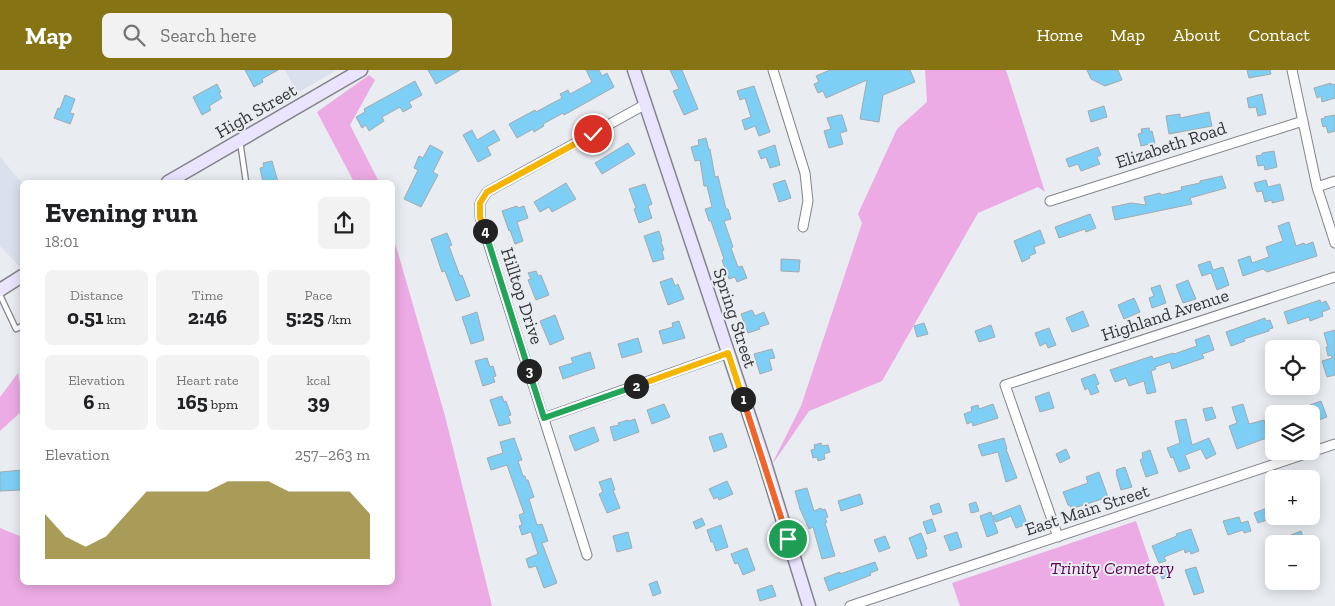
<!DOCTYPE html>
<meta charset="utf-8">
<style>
body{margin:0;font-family:"Zilla Slab",serif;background:#f2f2f2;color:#202124;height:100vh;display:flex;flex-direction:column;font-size:19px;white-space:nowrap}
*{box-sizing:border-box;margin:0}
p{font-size:16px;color:#757577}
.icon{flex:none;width:28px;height:28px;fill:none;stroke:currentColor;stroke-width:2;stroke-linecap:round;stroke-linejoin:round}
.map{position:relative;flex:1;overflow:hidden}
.side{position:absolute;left:20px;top:110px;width:375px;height:405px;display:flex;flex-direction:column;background:#fff;border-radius:8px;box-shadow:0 2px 12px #0003}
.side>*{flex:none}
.controls{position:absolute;left:1265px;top:270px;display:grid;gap:10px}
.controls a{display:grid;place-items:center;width:55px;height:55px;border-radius:8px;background:#fff;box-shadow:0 2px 12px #0003;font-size:25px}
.pin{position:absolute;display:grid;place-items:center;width:42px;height:42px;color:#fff;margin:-21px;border:2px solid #fff;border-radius:50%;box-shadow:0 1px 5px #0007}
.km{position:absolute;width:25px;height:25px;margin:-12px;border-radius:50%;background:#222;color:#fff;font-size:14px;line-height:25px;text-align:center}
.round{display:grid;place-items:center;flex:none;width:52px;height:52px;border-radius:8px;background:#f2f2f2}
.summary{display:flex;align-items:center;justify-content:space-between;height:85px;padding:0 25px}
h1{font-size:28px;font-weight:700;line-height:38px}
.figures{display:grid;grid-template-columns:repeat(3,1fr);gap:8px;height:85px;padding:5px 25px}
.figures div{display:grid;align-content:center;border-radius:8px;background:#f2f2f2;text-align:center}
.figures b{font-size:21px;font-weight:700}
.figures small{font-size:14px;font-weight:400}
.figures p{font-size:14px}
.chart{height:140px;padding:10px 25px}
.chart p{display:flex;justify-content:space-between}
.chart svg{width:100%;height:90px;margin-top:5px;fill:#867314;opacity:.7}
header{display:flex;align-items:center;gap:30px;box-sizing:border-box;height:70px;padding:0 25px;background:#867314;color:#fff}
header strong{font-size:24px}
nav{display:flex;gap:28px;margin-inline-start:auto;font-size:18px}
.search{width:350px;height:45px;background:#f2f2f2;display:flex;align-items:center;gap:12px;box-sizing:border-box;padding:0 18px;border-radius:8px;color:#757577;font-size:19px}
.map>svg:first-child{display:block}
.built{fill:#dae1ec}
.green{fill:#ecabe4}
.building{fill:#7ecff6;stroke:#a4aaad}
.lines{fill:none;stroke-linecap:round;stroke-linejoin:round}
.lane-casing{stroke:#828489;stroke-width:7}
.street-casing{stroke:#828489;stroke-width:11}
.secondary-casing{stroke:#828489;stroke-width:15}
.lane{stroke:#fff;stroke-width:4.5}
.street{stroke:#fff;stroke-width:9}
.secondary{stroke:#ebe4fe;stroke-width:12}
.split-1-casing{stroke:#fff;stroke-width:10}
.split-2-casing{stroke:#fff;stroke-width:10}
.split-3-casing{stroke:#fff;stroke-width:10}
.split-4-casing{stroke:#fff;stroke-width:10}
.split-5-casing{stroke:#fff;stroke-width:10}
.split-1{stroke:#f0652b;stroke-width:6}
.split-2{stroke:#f5b400;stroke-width:6}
.split-3{stroke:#22a559;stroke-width:6}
.split-4{stroke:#22a559;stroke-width:6}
.split-5{stroke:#f5b400;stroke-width:6}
.labels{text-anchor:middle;stroke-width:4;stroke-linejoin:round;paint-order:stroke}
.street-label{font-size:18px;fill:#353639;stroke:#e9ecf1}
.park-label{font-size:18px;font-style:italic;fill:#5a0056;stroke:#e9ecf1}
</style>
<header>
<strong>Map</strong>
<div class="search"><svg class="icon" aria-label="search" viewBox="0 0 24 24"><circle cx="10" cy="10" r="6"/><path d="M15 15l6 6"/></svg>Search here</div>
<nav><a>Home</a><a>Map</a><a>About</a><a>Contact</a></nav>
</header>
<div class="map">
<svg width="1335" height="536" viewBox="0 0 1335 536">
<rect width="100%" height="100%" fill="#e9ecf1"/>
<path class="built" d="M285 0H337L297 23Z
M0 87 22 113V194L19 196 0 176Z"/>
<path class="green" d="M925 0H1006L1045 122 1038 117 978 143 882 311 809 341 774 392H773L801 336 862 153 858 144 897 59 927 32Z
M369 5 375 10 350 55 379 112H354L317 42Z
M393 171 396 176 445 346 492 536H0V458L22 467V512H392Z
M18 303 22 325V341L0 361V327Z
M1136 451 1165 536H960L952 513Z"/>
<path class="building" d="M245 0H278L262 9 263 12 254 17Z
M428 0H460L436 14Z
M586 0H599L602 6 607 3 614 17 564 45 563 43 543 54 544 56 534 62 533 59 517 68 509 54 535 40 536 42 562 28 560 24 568 20 570 24 592 12Z
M670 0H682L698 39 684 45 673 21 679 19Z
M830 0H910L915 12 883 25 879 52 860 49 867 10 826 28 823 21 818 23 814 14 819 12 816 6Z
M1087 0H1118L1122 10 1105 16 1091 9Z
M1247 0H1270L1271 4 1249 8Z
M415 11 422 25 409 32 412 37 403 42 400 37 382 47 384 51 369 61 366 55 362 58 356 47 365 42 364 39Z
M1331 13V15L1335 14V28L1322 32 1321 26 1317 28 1314 18Z
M217 14 221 22 219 23 222 28 209 36 211 40 202 45 193 27Z
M754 16 770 62 759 66 755 56 745 60 742 50 751 47 745 28 740 30 737 21Z
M1262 24 1266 44 1258 46 1256 37 1249 38 1247 28Z
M65 25 75 29 70 43 74 44 70 54 54 48 58 38 60 39Z
M1104 36 1107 47 1091 52 1088 41Z
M1209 42 1212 56 1169 64 1166 46 1180 44V48Z
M839 45H842L847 61 840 63 843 74 829 78 824 61 831 59 827 48Z
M1335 45V61L1328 63 1326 56 1323 57 1321 49 1325 48 1324 47Z
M1149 58 1150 62 1152 61 1155 73 1141 76 1138 64 1142 63 1141 59Z
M472 60 477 70 494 60 500 70 487 77 491 85 478 92 463 65Z
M706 68 709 80 710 79 715 107 718 106 726 139H728L731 149 724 151 733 177 731 178 738 197 742 196 747 208 737 212 735 207 729 209 722 190 724 189 711 151H709L705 139 712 137 707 116H704L700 90 695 91 691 77 699 75 698 70Z
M628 73 635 84 602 104 595 93Z
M430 75 443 82 433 102 438 105 421 137 404 129 418 100 414 98 419 86 423 88Z
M775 75 780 95 770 98 766 87 761 89 758 81Z
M1098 77 1101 85 1097 87 1100 94 1081 101 1078 94 1069 97 1066 89Z
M1274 81 1277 97 1265 100 1264 95 1258 96 1256 86 1262 85V83Z
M272 91 278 112H263L260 98 264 97 263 93Z
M1222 106 1226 118 1190 128 1192 134 1115 150 1112 137 1131 133 1146 135 1144 127 1160 123 1161 125 1182 120 1181 117 1200 113V111Z
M785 110 791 128 779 132 773 114Z
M1266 110 1268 117 1280 114 1284 130 1272 133V130L1265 132 1262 121 1257 122 1254 113Z
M566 113 576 129 552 142 549 137 540 142 534 132Z
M645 114 652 134 648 136 652 148 639 153 634 139 636 138 629 119Z
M517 136 518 138 524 136 528 148 517 152 523 171 515 174 510 160 509 161 502 141Z
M1090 144 1096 158 1086 162 1085 159 1059 168 1055 157Z
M1289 152 1296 176 1304 173 1305 175 1313 172 1317 186 1267 202 1263 199 1243 206 1238 190 1250 186 1252 193 1269 187 1266 177 1283 171 1278 156Z
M1040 160 1045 173 1034 177 1036 183 1029 186 1030 188 1022 192 1014 171Z
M659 161 662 171 661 172 664 180 662 181 664 189 653 192 644 166Z
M447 163 452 175 449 176 460 206 462 205 470 226 456 231 445 201 442 202 431 169Z
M781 189 800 190 799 202 781 201Z
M1210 191 1213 200 1223 197 1229 215 1217 220 1211 203 1202 206 1198 195Z
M536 201 538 206 541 205 549 225 536 230 528 210 531 209 528 203Z
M672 208 675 216 678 214 684 229 668 235 660 212Z
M1188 210 1196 229 1183 233 1176 215Z
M1160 215 1166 233 1152 238 1149 228 1154 226 1151 218Z
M1134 228 1140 242 1124 249 1118 235Z
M1320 230 1321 233 1326 231 1330 239 1322 242 1323 246 1310 251 1309 247 1288 254 1284 242Z
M752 240 755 246 764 242 769 254 759 257 760 259 748 263 741 244Z
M1083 241 1089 256 1072 262 1066 248Z
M477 242 484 270 471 274 462 247Z
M555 245 564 269 550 275 540 251Z
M1265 248 1266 251 1270 250 1273 258 1269 259V261L1244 269 1245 271 1231 276 1226 262Z
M679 251 685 268 663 274 659 261 673 257 672 253Z
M924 253 928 264 917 267 914 256Z
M991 255 995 267 979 272 975 261Z
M1049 258 1056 275 1048 278 1046 273 1040 276 1035 263Z
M1335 260V305L1327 307 1322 291 1332 288 1331 285 1328 286 1326 277H1328L1324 263Z
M1209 265 1214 280 1202 284 1204 288 1172 299 1170 292 1155 297 1156 299 1151 301 1156 322 1147 324 1144 311 1129 316 1126 308 1115 312 1110 300 1152 286 1153 289 1173 283 1174 284 1197 276 1195 270Z
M638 268 642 282 622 288 618 274Z
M772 279 775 288 769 289 772 300 760 304 754 284Z
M590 282 595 298 563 309 559 297 573 293 571 288Z
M487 288 490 297 493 296 496 306 493 307 495 312 483 316 475 291Z
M1095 304 1099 314 1096 315 1099 322 1091 325 1088 318 1085 320 1081 309Z
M1049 322 1054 338 1040 342 1035 327Z
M502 326 504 332 506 331 511 345 508 346 511 353 499 356 490 330Z
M1321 331 1327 347 1316 351 1314 344H1293V342L1311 336 1310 335Z
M664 334 670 347 652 354 647 340Z
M993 334 998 348 973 356 972 352 967 354 964 344 972 341 971 337 978 335 979 339Z
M1243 334 1249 354 1264 350 1269 367 1237 379 1229 356 1237 353 1232 337Z
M1212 337 1216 348 1206 351 1203 339Z
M635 349 639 362 614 371 610 357 619 355 618 353 628 350 629 351Z
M1186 349 1192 375 1209 368 1216 384 1206 389 1201 379 1185 385 1190 398 1179 402 1173 387 1171 388 1167 378 1180 373 1175 351Z
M594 357 599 371 575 381 569 366Z
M722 363 727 377 714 382 709 367Z
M514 368 522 390 518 391 523 406H525L526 410H528L534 427 529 429 537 455 542 454 548 471 542 473 557 513 544 518 536 496 529 498 526 489 538 484 531 462 522 465 519 456 522 455 519 445 524 443 507 395 491 400 487 388 503 383 500 372Z
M1004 368 1007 379H1006L1017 408 1006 412 998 382 982 386 978 375Z
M821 373 822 376 828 375 830 382 824 384 825 389 818 391 817 387 813 388 811 380 815 379 814 375Z
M1066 379 1070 388 1060 393 1056 384Z
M1150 380 1158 403 1146 407 1140 390 1143 388 1142 383Z
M1125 397 1132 417 1121 420 1116 403 1117 402 1116 400Z
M22 400V420L0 421V402Z
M1099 402 1108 427 1071 439 1070 435H1068L1063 422 1088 413 1086 407Z
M611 408 615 420H613L620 438 607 443 599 424 603 422 599 412Z
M727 411 733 424 719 430 718 427 714 429 709 419Z
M807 418 814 441 821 438 822 440 825 439 828 447 825 448 827 452 825 453 835 486 822 489 813 457 809 459 800 439 795 421Z
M860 424 863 434 841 441 838 431Z
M976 432 979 441 971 443 969 434Z
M939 433 942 442 933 445 930 436Z
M1020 435 1027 454 1016 458 1011 446 996 452 993 446Z
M1267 438 1268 440 1273 439 1274 446 1276 447 1258 453 1254 443Z
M991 442 998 463 987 467 980 446Z
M1239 447 1241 453 1248 451 1251 461 1244 463 1243 460 1228 465 1223 451Z
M702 448 705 455 696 459 693 452Z
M932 449 936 461 927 464 923 452Z
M721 455 728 477 716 481 713 472H711L707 460Z
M1191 459 1199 481 1191 484 1190 481 1185 483 1184 479 1164 487 1166 491 1159 493 1152 476 1177 466 1176 464Z
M1301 461 1305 474H1294L1291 465Z
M628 462 632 478 617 482 613 466Z
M957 462 962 477 950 481 944 466Z
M921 463 927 479H925L927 486 917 489 909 468Z
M885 466 890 478 879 482 874 470Z
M747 478 755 500 743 505 738 493 735 494 731 484Z
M875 492 878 500 870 503 871 505 829 521 824 508 840 502V504Z
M1168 497 1171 506 1162 509 1159 500Z
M1196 497 1204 522 1194 525 1185 500Z
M657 511 661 523 653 526 649 514Z
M772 515 776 526 760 531 757 520Z"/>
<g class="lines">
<defs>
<path id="lane" d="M240 71 246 112
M0 225 16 259 22 256"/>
<path id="street" d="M773 0 805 103 808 131 803 157
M1292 0 1317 117 1335 173
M1317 117 1335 111
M1050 131 1303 51
M544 348 728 283
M1058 467 1005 315 1335 207
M587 485 480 147V133L487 122 646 34
M850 536 1335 374"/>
<path id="secondary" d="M634 0 764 390 809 536
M168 112 194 97 361 0
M0 220 22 206"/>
</defs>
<use href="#lane" class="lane-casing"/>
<use href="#street" class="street-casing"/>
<use href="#secondary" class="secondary-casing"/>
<use href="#lane" class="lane"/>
<use href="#street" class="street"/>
<use href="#secondary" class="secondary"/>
</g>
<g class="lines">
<defs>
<path id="split-1" d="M743 329 788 469"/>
<path id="split-2" d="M636 316 728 283 743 329"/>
<path id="split-3" d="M529 301 544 348 636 316"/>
<path id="split-4" d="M485 161 529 301"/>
<path id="split-5" d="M485 161 480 147V133L487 122 593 64"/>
</defs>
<use href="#split-1" class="split-1-casing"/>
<use href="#split-2" class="split-2-casing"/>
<use href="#split-3" class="split-3-casing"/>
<use href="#split-4" class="split-4-casing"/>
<use href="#split-5" class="split-5-casing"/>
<use href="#split-1" class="split-1"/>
<use href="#split-2" class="split-2"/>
<use href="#split-3" class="split-3"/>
<use href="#split-4" class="split-4"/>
<use href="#split-5" class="split-5"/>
</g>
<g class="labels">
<g class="street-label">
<text transform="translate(256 41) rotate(-30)" y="6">High Street</text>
<text transform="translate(1171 75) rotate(-18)" y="6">Elizabeth Road</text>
<text transform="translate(522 226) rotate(72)" y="6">Hilltop Drive</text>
<text transform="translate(1165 245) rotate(-18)" y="6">Highland Avenue</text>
<text transform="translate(735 248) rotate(72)" y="6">Spring Street</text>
<text transform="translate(1087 440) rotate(-18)" y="6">East Main Street</text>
</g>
<g class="park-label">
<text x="1112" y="504">Trinity Cemetery</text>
</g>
</g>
</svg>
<div class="controls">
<a><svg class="icon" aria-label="locate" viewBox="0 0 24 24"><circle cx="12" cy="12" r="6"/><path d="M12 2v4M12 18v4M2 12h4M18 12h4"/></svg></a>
<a><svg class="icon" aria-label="layers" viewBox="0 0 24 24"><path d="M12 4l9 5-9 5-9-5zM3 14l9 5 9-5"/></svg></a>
<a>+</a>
<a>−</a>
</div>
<div class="pin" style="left:788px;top:469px;background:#1e9e55"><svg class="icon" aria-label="arrive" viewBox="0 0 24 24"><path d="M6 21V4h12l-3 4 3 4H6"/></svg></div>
<div class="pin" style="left:593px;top:64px;background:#d93025"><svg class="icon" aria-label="check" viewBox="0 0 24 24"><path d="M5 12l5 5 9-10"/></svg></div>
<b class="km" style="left:743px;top:329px">1</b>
<b class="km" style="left:636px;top:316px">2</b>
<b class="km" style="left:529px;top:301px">3</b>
<b class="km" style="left:485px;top:161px">4</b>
<section class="side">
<div class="summary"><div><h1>Evening run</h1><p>18:01</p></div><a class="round"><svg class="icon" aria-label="share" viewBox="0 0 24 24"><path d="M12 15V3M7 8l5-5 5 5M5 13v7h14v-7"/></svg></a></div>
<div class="figures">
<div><p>Distance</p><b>0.51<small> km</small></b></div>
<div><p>Time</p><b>2:46</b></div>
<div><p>Pace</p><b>5:25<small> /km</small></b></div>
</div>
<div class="figures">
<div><p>Elevation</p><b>6<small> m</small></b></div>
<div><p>Heart rate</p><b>165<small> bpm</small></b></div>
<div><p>kcal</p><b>39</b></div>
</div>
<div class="chart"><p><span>Elevation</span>257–263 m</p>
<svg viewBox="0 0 160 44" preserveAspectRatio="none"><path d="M0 44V22L10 33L20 38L30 33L40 22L50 11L60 11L70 11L80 11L90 6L100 6L110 6L120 11L130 11L140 11L150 11L160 22V44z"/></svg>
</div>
</section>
</div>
